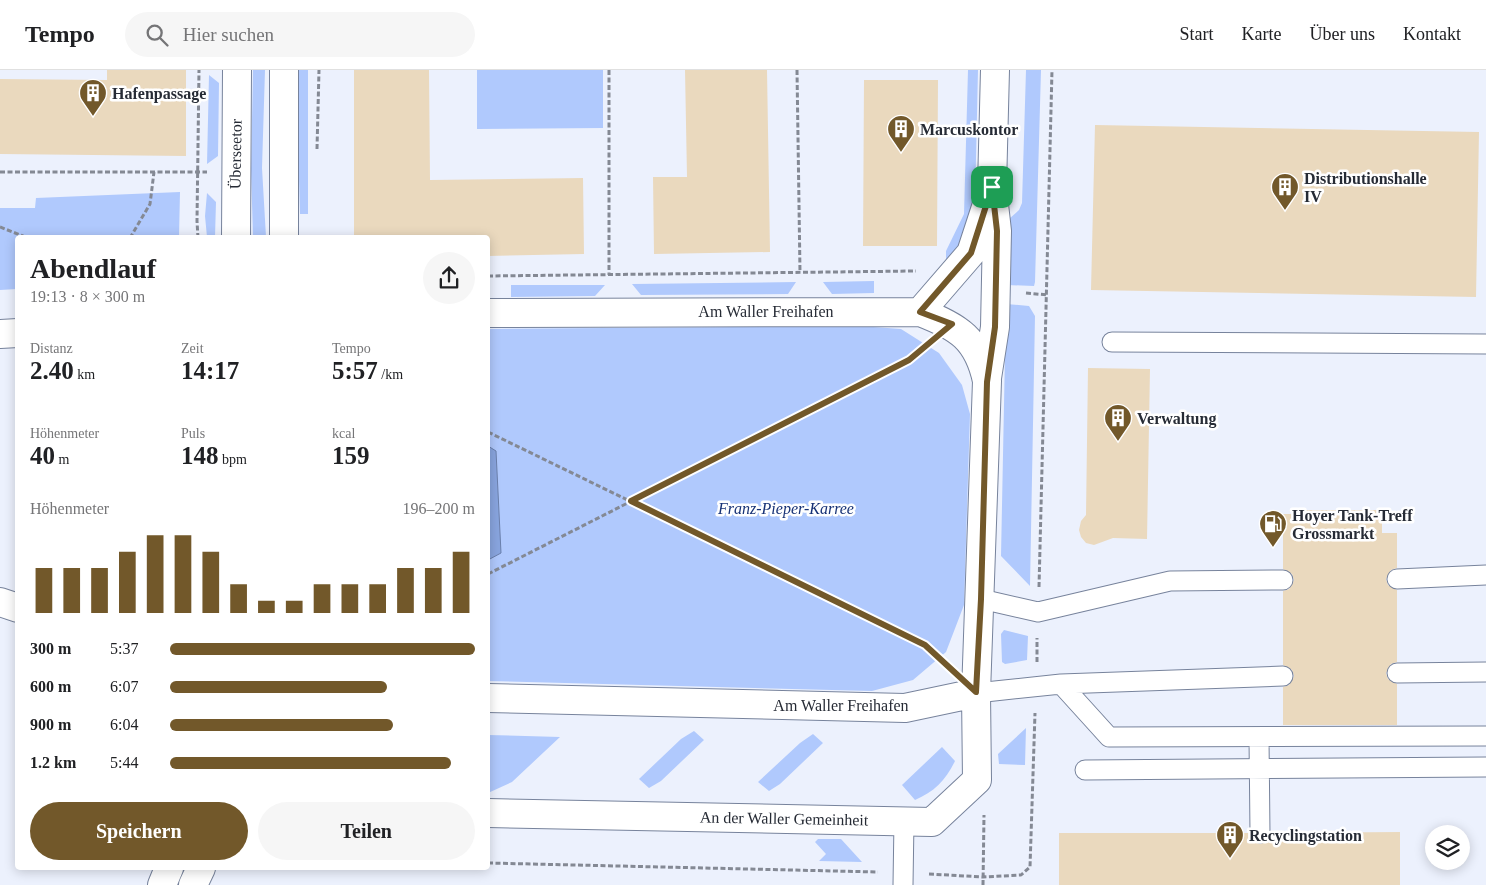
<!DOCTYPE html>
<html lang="de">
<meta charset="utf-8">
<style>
body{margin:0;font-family:Georgia,serif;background:#f6f6f6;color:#202124;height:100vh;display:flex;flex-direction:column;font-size:19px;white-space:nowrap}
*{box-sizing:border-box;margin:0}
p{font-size:16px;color:#757577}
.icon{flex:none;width:28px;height:28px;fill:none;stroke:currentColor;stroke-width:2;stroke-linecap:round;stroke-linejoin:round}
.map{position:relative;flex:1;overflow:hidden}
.side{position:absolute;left:15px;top:165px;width:475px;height:635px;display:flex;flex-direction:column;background:#fff;border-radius:5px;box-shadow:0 2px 12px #0003}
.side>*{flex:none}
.controls{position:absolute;left:1425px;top:755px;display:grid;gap:10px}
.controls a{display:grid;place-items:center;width:45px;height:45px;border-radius:50%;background:#fff;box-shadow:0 2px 12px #0003;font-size:25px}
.pin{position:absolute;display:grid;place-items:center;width:42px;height:42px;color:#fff;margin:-21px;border-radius:10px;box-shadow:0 2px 8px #0006}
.round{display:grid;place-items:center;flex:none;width:52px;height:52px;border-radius:26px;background:#f6f6f6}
.summary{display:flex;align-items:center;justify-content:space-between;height:85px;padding:0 15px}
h1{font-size:28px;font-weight:600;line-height:38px}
.metrics{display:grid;grid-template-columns:repeat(3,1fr);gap:8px;height:85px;padding:5px 15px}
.metrics div{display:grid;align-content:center}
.metrics b{font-size:25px;font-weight:600}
.metrics small{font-size:14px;font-weight:400}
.metrics p{font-size:14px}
.chart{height:140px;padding:10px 15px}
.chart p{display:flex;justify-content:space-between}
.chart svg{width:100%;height:90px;margin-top:5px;stroke:#72582a;stroke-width:6}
.action{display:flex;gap:10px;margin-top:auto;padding:10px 15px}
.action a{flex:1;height:58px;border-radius:30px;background:#72582a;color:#fff;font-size:20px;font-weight:600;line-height:58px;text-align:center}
.action a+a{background:#f6f6f6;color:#202124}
ul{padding:0 15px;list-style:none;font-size:16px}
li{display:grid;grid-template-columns:80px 60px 1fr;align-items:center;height:38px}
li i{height:12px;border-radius:6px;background:#72582a}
header{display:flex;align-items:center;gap:30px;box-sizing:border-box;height:70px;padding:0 25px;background:#fff;border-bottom:1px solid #e0e0e0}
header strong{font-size:24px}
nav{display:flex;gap:28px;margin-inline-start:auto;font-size:18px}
.search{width:350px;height:45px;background:#f6f6f6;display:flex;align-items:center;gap:12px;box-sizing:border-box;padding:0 18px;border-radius:28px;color:#757577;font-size:19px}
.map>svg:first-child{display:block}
.green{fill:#b0c9fd}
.water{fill:#89a5df;stroke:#6b80ac}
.building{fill:#ead9be}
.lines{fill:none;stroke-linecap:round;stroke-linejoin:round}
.service-casing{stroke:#77839c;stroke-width:21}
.minor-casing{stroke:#77839c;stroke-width:30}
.tertiary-casing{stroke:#77839c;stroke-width:30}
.path{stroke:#848994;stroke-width:3;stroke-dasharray:5 2.5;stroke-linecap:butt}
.service{stroke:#fff;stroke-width:19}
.minor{stroke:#fff;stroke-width:28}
.tertiary{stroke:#fff;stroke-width:28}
.route-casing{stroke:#fff;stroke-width:10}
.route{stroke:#72582a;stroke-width:6}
.labels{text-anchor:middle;stroke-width:5;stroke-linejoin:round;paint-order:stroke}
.poi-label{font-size:16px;font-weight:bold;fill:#262b35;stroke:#fff;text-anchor:start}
.street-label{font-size:16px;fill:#262b35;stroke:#fff}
.park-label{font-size:16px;font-style:italic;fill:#173276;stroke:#fff}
</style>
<header>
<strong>Tempo</strong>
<div class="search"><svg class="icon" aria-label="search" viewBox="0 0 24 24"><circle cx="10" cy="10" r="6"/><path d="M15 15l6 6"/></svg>Hier suchen</div>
<nav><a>Start</a><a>Karte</a><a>Über uns</a><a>Kontakt</a></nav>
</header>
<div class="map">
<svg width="1486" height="815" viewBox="0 0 1486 815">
<rect width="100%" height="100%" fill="#ecf1fd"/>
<path class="green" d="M253 0H265L262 98 266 167H253L251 100Z
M299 0H308V144H300L298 74Z
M477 0H603V58L477 59Z
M968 0H978L975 132 967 163 949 193 946 191V181L964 144Z
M1026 0H1041L1035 212 1034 216 1007 215 1009 149 1019 140 1022 133Z
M209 5 219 13 218 86 207 94Z
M180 122 179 167 18 168 17 219 0 220V138H35L36 128Z
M207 123 216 132 215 167H207L205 146Z
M874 211V223L832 224 823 212Z
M796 212 788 224 641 225 632 214Z
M511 215H605L595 226 511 227Z
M1006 234 1029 236 1035 246 1030 516 1001 486Z
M860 256 901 259 939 283 962 315 970 344 964 535 946 582 913 610 872 621 488 611V259Z
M1004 560 1028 566 1027 590 1005 594 1002 592 1001 564Z
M1026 658 1025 695 999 694 998 684Z
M694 661 704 670 661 711 649 718 639 709 681 669Z
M813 664 823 673 780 714 769 721 758 712 800 673Z
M488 665 560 667 512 712 488 723Z
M942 677 955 691C946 710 934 722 915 730L902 715Z
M818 769H841L862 792 819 791 826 784 815 772Z"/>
<path class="water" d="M488 376 496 381 501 483 488 490Z"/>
<path class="building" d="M107 0H186V86L0 84V9L107 10Z
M354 0H429L430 110 583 108 584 184 488 186V168H354Z
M685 0H767L770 182 654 184 653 107H687Z
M864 10H938L937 176H863Z
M1095 55 1479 62 1476 227 1091 220Z
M1088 298 1150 299 1147 469 1113 468 1094 475 1086 473 1081 467 1079 460 1081 451 1086 445Z
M1295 440H1382V463H1397V498L1391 500 1386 509 1388 515 1397 520V592L1391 594 1386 603 1388 609 1397 614V655H1283V617L1289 615 1294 606 1292 600 1283 595V521L1289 519 1294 510 1292 504 1283 499V444H1295Z
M1400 762V815H1059V763H1249L1251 769 1260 774 1266 772 1271 763Z"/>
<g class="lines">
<defs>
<path id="service" d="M1112 272 1486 274
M1397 509 1486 505
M981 529 1038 542 1170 511 1283 510
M1397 603 1486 602
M1061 614 1109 667 1486 666
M976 623 1061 614 1283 606
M1259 668 1260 763
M1085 700 1486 697
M903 815 904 751"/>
<path id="minor" d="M920 242 971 183 989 128
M488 243 920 242C959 257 978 269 987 311L976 623 977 710 932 752 488 743
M0 264 18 263
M987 308 995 257 997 161 992 117 995 0
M0 532 18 538
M488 628 905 638 976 623"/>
<path id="tertiary" d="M284 0V168
M236 168 237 0
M162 815 169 798
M193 815 201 798"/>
</defs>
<use href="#service" class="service-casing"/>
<use href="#minor" class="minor-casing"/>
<use href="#tertiary" class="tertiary-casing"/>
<path class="path" d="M609 0V205
M797 0 800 202
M317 79 319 0
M0 102H207
M0 157 28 168
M130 168 150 134 154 102
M198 168 197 151 199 0
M488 206 916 201
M1026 223 1048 225
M488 362 925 575 946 595
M488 504 909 290 926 276
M1039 517 1052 0
M1037 592V568
M488 793 878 802
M929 804 983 807 1021 805 1030 797 1035 643
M983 815 984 745"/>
<use href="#service" class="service"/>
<use href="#minor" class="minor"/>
<use href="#tertiary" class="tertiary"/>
</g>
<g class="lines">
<defs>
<path id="route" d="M992 117 997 161 995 257 987 312 981 529 976 622 925 575 631 431 909 290 952 254 920 242 971 183Z"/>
</defs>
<use href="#route" class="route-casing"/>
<use href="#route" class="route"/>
</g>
<defs>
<symbol id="building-pin" viewBox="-11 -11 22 30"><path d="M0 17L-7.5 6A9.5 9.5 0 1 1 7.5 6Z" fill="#72582a" stroke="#fff"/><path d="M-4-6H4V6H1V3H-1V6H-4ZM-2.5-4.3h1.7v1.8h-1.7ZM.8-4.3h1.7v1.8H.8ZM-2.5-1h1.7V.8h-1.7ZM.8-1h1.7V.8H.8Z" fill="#fff"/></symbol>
<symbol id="fuel-pin" viewBox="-11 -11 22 30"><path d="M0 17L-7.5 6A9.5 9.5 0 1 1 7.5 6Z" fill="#72582a" stroke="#fff"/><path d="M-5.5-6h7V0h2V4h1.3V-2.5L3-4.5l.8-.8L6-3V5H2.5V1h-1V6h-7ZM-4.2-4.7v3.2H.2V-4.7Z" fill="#fff"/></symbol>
</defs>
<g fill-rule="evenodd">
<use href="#building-pin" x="77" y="7" width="32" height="43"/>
<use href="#building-pin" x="885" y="43" width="32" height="43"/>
<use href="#building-pin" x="1269" y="101" width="32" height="43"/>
<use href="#building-pin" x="1102" y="332" width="32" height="43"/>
<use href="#fuel-pin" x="1257" y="438" width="32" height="43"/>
<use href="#building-pin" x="1214" y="749" width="32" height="43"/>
</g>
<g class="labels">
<g class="poi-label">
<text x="112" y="29">Hafenpassage</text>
<text x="920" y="65">Marcuskontor</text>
<text x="1304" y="114">Distributionshalle<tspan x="1304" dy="18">IV</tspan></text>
<text x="1137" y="354">Verwaltung</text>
<text x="1292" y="451">Hoyer Tank-Treff<tspan x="1292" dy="18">Grossmarkt</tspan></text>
<text x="1249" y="771">Recyclingstation</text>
</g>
<g class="street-label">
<text transform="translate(235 84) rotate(-89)" y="6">Überseetor</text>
<text x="766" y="247">Am Waller Freihafen</text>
<text x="841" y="641">Am Waller Freihafen</text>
<text transform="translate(784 748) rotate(1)" y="6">An der Waller Gemeinheit</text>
</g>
<g class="park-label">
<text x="786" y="444">Franz-Pieper-Karree</text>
</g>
</g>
</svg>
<div class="controls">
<a><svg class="icon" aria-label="layers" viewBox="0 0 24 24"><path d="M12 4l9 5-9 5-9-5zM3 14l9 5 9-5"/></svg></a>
</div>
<div class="pin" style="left:992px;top:117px;background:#1e9e55"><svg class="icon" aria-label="arrive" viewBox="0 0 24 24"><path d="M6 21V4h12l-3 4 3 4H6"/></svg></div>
<section class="side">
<div class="summary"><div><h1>Abendlauf</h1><p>19:13 · 8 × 300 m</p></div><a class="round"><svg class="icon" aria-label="share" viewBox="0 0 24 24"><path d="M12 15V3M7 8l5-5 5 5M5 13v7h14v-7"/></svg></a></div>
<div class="metrics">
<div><p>Distanz</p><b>2.40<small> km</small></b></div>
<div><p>Zeit</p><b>14:17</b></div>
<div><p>Tempo</p><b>5:57<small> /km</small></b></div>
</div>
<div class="metrics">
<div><p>Höhenmeter</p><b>40<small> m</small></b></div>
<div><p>Puls</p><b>148<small> bpm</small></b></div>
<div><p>kcal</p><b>159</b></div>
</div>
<div class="chart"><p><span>Höhenmeter</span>196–200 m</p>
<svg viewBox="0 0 160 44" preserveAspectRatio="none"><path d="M5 44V22M15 44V22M25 44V22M35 44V14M45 44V6M55 44V6M65 44V14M75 44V30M85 44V38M95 44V38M105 44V30M115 44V30M125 44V30M135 44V22M145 44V22M155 44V14"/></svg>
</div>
<ul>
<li><b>300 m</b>5:37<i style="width:100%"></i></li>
<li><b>600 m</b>6:07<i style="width:71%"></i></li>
<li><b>900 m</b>6:04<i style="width:73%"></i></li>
<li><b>1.2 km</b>5:44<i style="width:92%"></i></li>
</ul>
<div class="action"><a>Speichern</a><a>Teilen</a></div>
</section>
</div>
